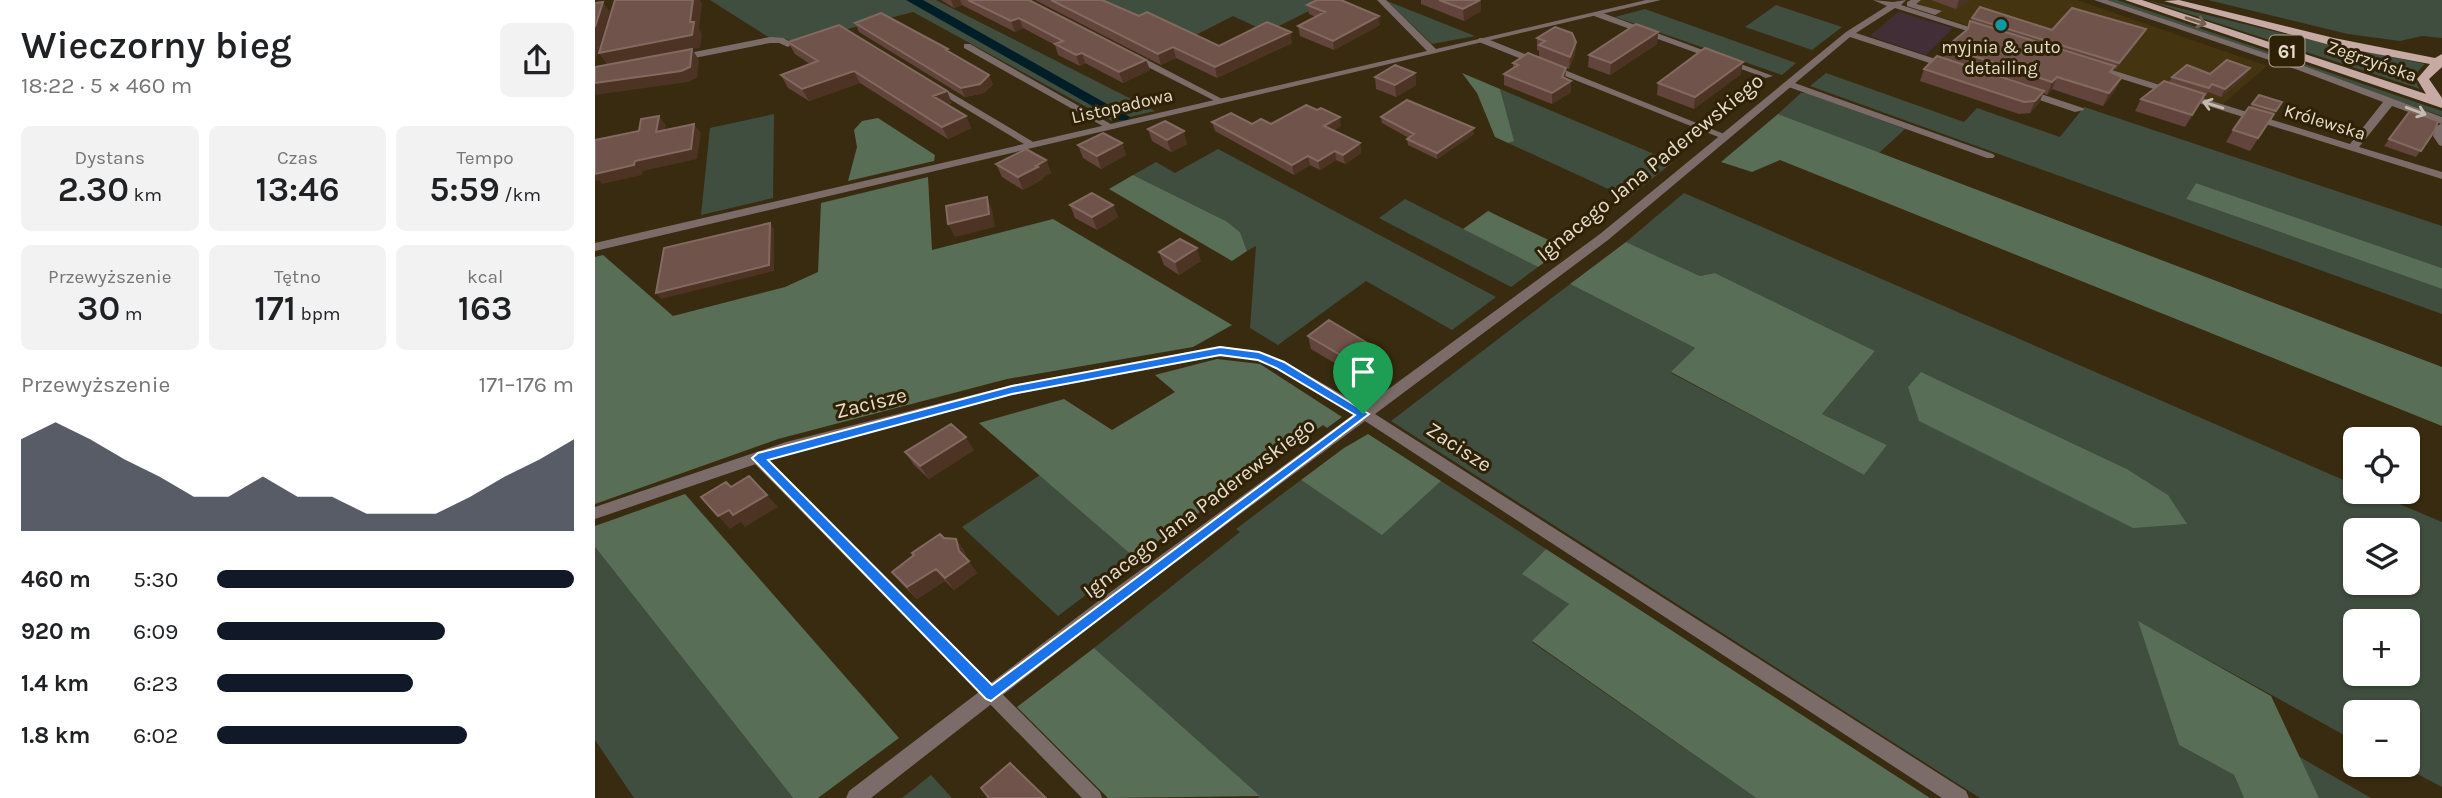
<!DOCTYPE html>
<html lang="pl">
<meta charset="utf-8">
<style>
body{margin:0;font-family:Karla,sans-serif;background:#f2f2f2;color:#202124;height:100vh;display:flex;flex-direction:column;font-size:26px;white-space:nowrap}
*{box-sizing:border-box;margin:0}
p{font-size:23px;color:#757577}
.icon{flex:none;width:38px;height:38px;fill:none;stroke:currentColor;stroke-width:2;stroke-linecap:round;stroke-linejoin:round}
.map{position:relative;flex:1;overflow:hidden}
.drawer{display:flex;flex-direction:column;background:#fff;width:595px}
.drawer>*{flex:none}
.buttons{position:absolute;left:1748px;top:427px;display:grid;gap:14px}
.buttons a{display:grid;place-items:center;width:77px;height:77px;border-radius:10px;background:#fff;box-shadow:0 2px 5px #0004;font-size:35px}
.pin{position:absolute;display:grid;place-items:center;width:60px;height:60px;color:#fff;margin:-72px -30px;border-radius:50% 50% 50% 0;rotate:-45deg;box-shadow:0 0 7px #0007}
.pin .icon{rotate:45deg}
.round{display:grid;place-items:center;flex:none;width:74px;height:74px;border-radius:10px;background:#f2f2f2}
.headline{display:flex;align-items:center;justify-content:space-between;height:119px;padding:0 21px}
h1{font-size:38px;font-weight:600;line-height:52px}
.figures{display:grid;grid-template-columns:repeat(3,1fr);gap:10px;height:119px;padding:7px 21px}
.figures div{display:grid;align-content:center;border-radius:10px;background:#f2f2f2;text-align:center}
.figures b{font-size:35px;font-weight:600}
.figures small{font-size:19px;font-weight:400}
.figures p{font-size:19px}
.chart{height:196px;padding:14px 21px}
.chart p{display:flex;justify-content:space-between}
.chart svg{width:100%;height:126px;margin-top:7px;fill:#111827;opacity:.7}
ul{padding:0 21px;list-style:none;font-size:23px}
li{display:grid;grid-template-columns:112px 84px 1fr;align-items:center;height:52px}
li i{height:18px;border-radius:9px;background:#111827}
main{display:flex;flex:1;min-height:0}
.map>svg:first-child{display:block}
.built{fill:#453410}
.industrial{fill:#412e37}
.green{fill:#404e3f;fill-rule:evenodd}
.forest{fill:#596e57}
.lines{fill:none;stroke-linecap:round;stroke-linejoin:round}
.canal{fill:#001e28;fill-rule:evenodd}
.lane{fill:#7b6c69;fill-rule:evenodd}
.street{fill:#7b6c69;fill-rule:evenodd}
.primary{fill:#c8aaa4;fill-rule:evenodd}
.wall{fill:#62443c}
.shaded-wall{fill:#4c3323}
.building{fill:#70544c;stroke:#836a60;stroke-width:2}
.oneway{stroke:#735f4d}
.oneway2{stroke:#c6bbaf}
.route{fill:#1a73e8;stroke:#fff;stroke-width:2;fill-rule:evenodd}
.culture-dot{fill:#0f9aa8;stroke:#2e2105;stroke-width:2.5}
.labels{text-anchor:middle;stroke-width:6;stroke-linejoin:round;paint-order:stroke}
.far-poi-label{font-size:18px;fill:#e6ddcd;stroke:#2e2105}
.far-street-label{font-size:18px;fill:#e6ddcd;stroke:#2e2105}
.shield{fill:#2e2105;stroke:#afa591;stroke-width:2}
.shield-label{font-size:19px;font-weight:bold;fill:#e6ddcd}
.street-label{font-size:21px;fill:#e6ddcd;stroke:#2e2105}
</style>
<main>
<section class="drawer">
<div class="headline"><div><h1>Wieczorny bieg</h1><p>18:22 · 5 × 460 m</p></div><a class="round"><svg class="icon" aria-label="share" viewBox="0 0 24 24"><path d="M12 15V3M7 8l5-5 5 5M5 13v7h14v-7"/></svg></a></div>
<div class="figures">
<div><p>Dystans</p><b>2.30<small> km</small></b></div>
<div><p>Czas</p><b>13:46</b></div>
<div><p>Tempo</p><b>5:59<small> /km</small></b></div>
</div>
<div class="figures">
<div><p>Przewyższenie</p><b>30<small> m</small></b></div>
<div><p>Tętno</p><b>171<small> bpm</small></b></div>
<div><p>kcal</p><b>163</b></div>
</div>
<div class="chart"><p><span>Przewyższenie</span>171–176 m</p>
<svg viewBox="0 0 160 44" preserveAspectRatio="none"><path d="M0 44V12L10 6L20 12L30 19L40 25L50 32L60 32L70 25L80 32L90 32L100 38L110 38L120 38L130 32L140 25L150 19L160 12V44z"/></svg>
</div>
<ul>
<li><b>460 m</b>5:30<i style="width:100%"></i></li>
<li><b>920 m</b>6:09<i style="width:64%"></i></li>
<li><b>1.4 km</b>6:23<i style="width:55%"></i></li>
<li><b>1.8 km</b>6:02<i style="width:70%"></i></li>
</ul>
</section>
<div class="map">
<svg width="1847" height="798" viewBox="0 0 1847 798">
<rect width="100%" height="100%" fill="#392b0f"/>
<path class="built" d="M1315 0H1482L1672 66 1628 104 1316 8 1312 6Z"/>
<path class="industrial" d="M1303 12H1304L1358 28 1331 55 1275 36Z"/>
<path class="green" d="M115 0H341L560 111 517 121 318 12 198 43 190 38H175Z
M508 0H736L672 32 638 16 591 40Z
M1506 0H1522L1847 111V116Z
M1551 0 1698 36 1830 64C1821 72 1817 78 1825 89Z
M1613 0H1847V38L1827 36 1805 41 1753 34Z
M792 1 880 36 837 44Z
M1181 5 1247 27 1217 50 1150 27Z
M1050 9 1201 63 1187 75 1020 17Z
M1231 73 1369 122 1382 108 1465 137 1489 107 1847 226V268L1601 183 1591 199 1847 289V314L1215 86Z
M905 89 1078 162 1033 198 913 143 918 141Z
M1206 93H1212L1310 129 1284 153 1183 114Z
M179 114 178 198 106 215 115 128Z
M623 149 901 297 857 330 771 281 683 345 655 328 661 246 652 251 645 232 631 221 538 175 561 162 580 173Z
M1089 193 1760 485V492H1776L1847 522V787L1805 765H1813V712H1760V741L1544 622 1584 745 1639 775 1649 798H1385L796 421 975 284 1100 348 1076 373 1269 475 1292 445 1227 414 1280 351 1120 273 1105 276 1031 242ZM1326 372 1532 469 1573 495ZM1760 530H1813V583H1760ZM1760 621H1813V674H1760Z
M810 199 943 267 916 287 784 218Z
M445 475 540 558 463 616 367 527Z
M706 480 787 534 846 481 951 549 928 574 974 604 937 642 1161 798H663L664 796 499 648 645 532 641 529Z
M0 547 198 798H39L0 740Z
M1703 756 1776 798H1724Z
M336 775 357 798H307Z"/>
<path class="forest" d="M867 73 905 89 919 141 913 143 900 137 882 93Z
M1183 114 1847 367V426L1185 160 1157 172 1126 162Z
M283 118 340 155 339 161 253 181 262 147 259 130 267 121Z
M538 175 631 221 645 232 652 251 637 261 514 189Z
M333 177 337 250 458 219 637 325 598 347 412 379 183 439 0 504V257L8 255 78 316 190 287 223 272 226 203Z
M1601 183 1847 268V289L1591 199Z
M893 211 962 244 969 248 943 267 868 229Z
M1031 242 1105 276 1120 273 1280 351 1227 414 1292 445 1269 475 1076 372 1100 348 975 284Z
M622 359 665 364 747 417 732 428 728 425 540 558 384 423 469 399 517 430 580 392 560 375Z
M1326 372 1532 469 1573 495 1592 524 1538 528 1324 421 1313 387Z
M773 434 846 481 787 535 706 480 749 448Z
M90 494 304 738 223 798H198L0 547V526Z
M951 549 1335 798H1161L937 641 974 604 927 574Z
M1543 621 1676 696 1724 798H1649L1639 775 1584 745Z
M499 648 665 796 513 798 422 707Z"/>
<g class="lines">
<path class="canal" d="M311 0H328L535 117 532 120H522Z"/>
<path class="lane" d="M1316 0H1326L1321 4 1347 11 1340 15 1312 6V2Z
M999 12H1005L1178 76 1171 78 999 16Z
M884 38H890L1134 136 1132 138H1126L884 42Z
M369 44H375L521 127 519 129H513L369 48Z
M535 54H541L629 100 622 102 535 58Z
M1194 81 1398 154 1400 156 1398 158H1392L1191 86 1190 84Z
M341 84 440 143 442 145 440 147H434L338 89 337 87Z
M1847 123V146L1844 145 1838 136 1842 126Z
M163 453 168 454 505 792 507 798H487L158 462 157 458 158 454Z"/>
<path class="street" d="M782 0H791L841 49 1051 0H1066L0 251V243L832 51Z
M1278 0 1298 2 1311 0 1306 5 1396 34 1388 36 1300 8 1261 33 1359 65V69H1353L1255 37 1013 240 780 414 1371 791 1374 798H1347L770 421 522 606 276 798H251L254 791 510 596 759 414 680 368 662 360 625 356 417 395 193 453 0 519V507L191 442 417 385 625 346 669 353 690 362 769 407 1005 234 1251 32 1292 6Z
M1499 0H1512L1709 66 1847 117V124L1797 106 1764 147 1847 172V179L1498 70V66H1504L1755 144 1788 102 1703 70Z
M175 37 189 38 198 44 193 47 184 43H175L84 61 79 58 84 55Z
M1428 88 1488 108 1489 110 1480 112 1424 93 1423 91Z"/>
<path class="primary" d="M1530 0H1547L1831 94 1822 79 1835 64 1739 46 1569 1 1584 0 1739 38 1840 58 1847 54V67L1834 79 1847 98V108Z"/>
</g>
<path class="wall" d="M346 0H434L551 60 555 70 528 83 490 63 485 66 463 55 460 45 428 28 420 32 367 5 359 8Z
M440 0H507L544 16 624 46 697 43 622 78 581 58 566 65Z
M826 0H886V11L869 21 826 4Z
M1336 0H1375L1361 9Z
M712 5 785 25 739 50 705 36 703 26 721 17 714 14Z
M1377 18 1457 30 1551 29 1548 35 1521 69 1519 68 1516 73 1521 89 1508 106 1457 89 1452 95 1448 93 1444 103 1435 113 1424 114 1325 81 1329 69 1348 58 1351 47 1373 29Z
M260 23 353 49 355 52 398 84 389 93 370 97 264 32Z
M1063 32 1062 44 1015 75 993 67 994 55Z
M942 38 981 42 980 54 974 69 944 57V51L942 50Z
M193 42 357 103 352 105 371 116 376 128 353 139 265 83 214 101 193 88 186 75 215 64 200 54Z
M918 63 971 68 970 78 976 81V92L957 104 909 85V74L918 68Z
M820 73 821 85 801 97 781 89 780 77Z
M1146 74 1099 109 1062 95 1063 83Z
M1615 74 1651 76 1626 97 1613 92 1590 127 1540 111 1546 99 1574 82 1577 77Z
M1664 95 1687 102 1655 151 1631 142 1638 130Z
M1815 111 1840 130 1821 157 1789 146Z
M786 117 879 134 842 159 813 145 812 139 814 138 787 123Z
M617 122 746 126 739 130 765 143 766 153 750 164 741 160 725 170 715 165 699 175 620 131Z
M553 129 592 144 576 152 557 141Z
M527 143 531 155 506 169 488 158 483 145Z
M451 160 456 173 447 178 448 179 428 190 407 177 401 164Z
M475 205H518L523 217 502 230 480 218Z
M564 252 606 261 584 275 569 265Z
M713 336 776 357 756 373 716 349Z
M379 450 334 479 319 465 310 452Z
M349 538 361 539 369 551 371 558 382 573 359 590 350 581 322 599 307 584 297 572Z"/>
<path class="shaded-wall" d="M98 0H105L107 3 104 29 107 34 105 48 97 49 104 60 102 78 93 82 0 95V83L13 66 4 53 95 22Z
M356 0H365L367 5 359 8Z
M886 0V11L869 21 868 9Z
M1364 0H1375L1361 9Z
M8 2 15 12 0 62V27Z
M784 16 785 25 739 50 738 41Z
M424 18 428 28 420 32 416 21Z
M1551 29 1548 35 1521 69 1524 63Z
M696 32 697 43 622 78 620 67Z
M1063 32 1062 44 1015 75 1016 63Z
M981 42 980 54 974 69 975 57Z
M578 47 581 58 566 65 563 54Z
M487 53 490 63 485 66 481 55Z
M551 60 555 70 528 83 524 72Z
M1148 62 1146 74 1099 109 1100 97Z
M971 68 970 79 976 81V92L957 104V93L967 77Z
M1655 68 1651 76 1626 97 1630 89Z
M259 71 265 83 214 101 207 89Z
M820 73 821 85 801 97 800 85Z
M394 75 398 84 389 93 370 97 366 88Z
M1462 77 1457 89 1452 95 1457 82Z
M1527 77 1521 89 1508 106 1514 93Z
M352 91 357 103 344 108 338 96Z
M1449 91 1444 103 1435 113 1440 101Z
M1610 94 1604 106 1590 127 1597 115Z
M64 116 71 125 68 141 61 132Z
M371 116 376 128 353 139 347 127Z
M745 117 746 126 731 135 729 126Z
M99 124 106 133 102 159 48 171 47 175 7 184 4 180 0 181V170L40 161Z
M879 128V134L842 159V153Z
M589 131 592 144 576 152 572 140Z
M527 143 531 155 506 169 502 156Z
M765 143 766 153 750 164 748 155Z
M740 151 741 160 725 170 723 161Z
M713 156 715 165 699 175 697 165Z
M451 160 456 173 447 178 448 179 428 190 423 177Z
M392 197 397 209 400 227 360 237 353 224Z
M518 205 523 217 502 230 497 217Z
M175 223 179 229V271L66 299 61 293Z
M602 248 606 261 584 275 580 262Z
M774 344 776 357 756 373 754 360Z
M371 437 379 450 334 479 325 466Z
M172 495 183 507 150 527 146 522 135 529 123 516 134 510Z
M361 539 369 551 372 562 374 561 382 573 359 590 350 578 364 551Z
M341 569 350 581 322 599 312 587Z"/>
<path class="building" d="M20 0H98L95 22H99L97 35 4 53Z
M373 0H434L551 60 524 72 487 53 481 55 460 44 468 41 424 18 416 21Z
M456 0H507L544 16 552 12 624 46 672 22 696 32 620 67 578 47 563 54Z
M722 0H746L784 16 738 41 703 26 730 12 712 5Z
M844 0H885L868 9Z
M8 2 0 27V3Z
M1385 7 1457 30 1477 8 1551 29 1524 63 1377 18Z
M286 13 353 49 351 50 394 75 385 84 366 88 260 23Z
M1375 21 1520 66 1515 72 1527 77 1514 93 1462 77 1457 82 1351 47 1373 29Z
M1041 24 1063 32 1016 63 994 55Z
M244 25 352 91 338 96 371 116 347 127 259 71 207 89 186 75 223 61 193 42Z
M960 27 977 33 981 42 975 57 944 45 950 41 942 38Z
M1110 48 1148 62 1100 97 1063 83Z
M97 49 95 67 86 71 0 83V67Z
M933 53 971 68 967 77 976 81 957 93 909 74 923 65 918 63Z
M1342 56 1449 91 1440 101 1429 102 1329 69Z
M1632 60 1655 68 1630 89 1617 84 1614 88 1577 77 1592 65 1615 74Z
M800 65 820 73 800 85 780 77Z
M1569 81 1610 94 1597 115 1546 99Z
M1664 95 1687 102 1681 111 1657 104Z
M812 100 879 128 842 153 812 139 819 134 786 117Z
M711 105 722 110 726 108 745 117 729 126 765 143 748 155 740 151 723 161 713 156 697 165 617 122 636 113 657 124 666 119 676 124Z
M1654 107 1679 114 1663 138 1638 130Z
M1815 111 1843 121 1840 130 1826 151 1794 139Z
M64 116 61 132 99 124 96 149 40 161 39 165 0 174V140L44 131 46 119Z
M570 121 589 131 572 140 553 129Z
M508 133 527 143 502 156 483 145Z
M431 149 451 160 441 166 443 167 423 177 401 164Z
M497 193 518 205 497 217 475 205Z
M392 197 394 214 353 224 351 206Z
M175 223 174 265 61 293 69 248Z
M585 239 602 248 580 262 564 252Z
M734 320 774 344 754 360 713 336Z
M356 424 371 437 325 466 310 452Z
M154 476 172 495 138 515 134 510 123 516 106 497 131 482 136 487Z
M345 534 349 538 361 539 364 551 374 561 350 578 341 569 312 587 297 572 319 555 317 553Z
M415 763 451 798H394L386 788Z"/>
<defs><path id="oneway-shaft" d="M-6 0H5M1.5-3L5.5 0L1.5 3" fill="none" stroke-width="1.6" stroke-linecap="round" stroke-linejoin="round" transform="scale(1.75)"/></defs>
<use class="oneway" href="#oneway-shaft" transform="translate(1601 21) rotate(18)"/>
<g class="oneway2">
<use href="#oneway-shaft" transform="translate(1618 105) rotate(-163)"/>
<use href="#oneway-shaft" transform="translate(1821 111) rotate(20)"/>
</g>
<path class="route" d="M625 347 664 352 689 362 774 414 396 701 391 699 157 458 163 453 417 386ZM625 355 663 360 681 368 760 415 397 685 173 460 417 394Z"/>
<circle class="culture-dot" cx="1406" cy="25" r="7"/>
<g class="labels">
<g class="far-poi-label">
<text x="1406" y="53">myjnia &amp; auto<tspan x="1406" dy="21">detailing</tspan></text>
</g>
<g class="far-street-label">
<text transform="translate(1777 61) rotate(19)" y="6">Zegrzyńska</text>
<text transform="translate(527 106) rotate(-13)" y="6">Listopadowa</text>
<text transform="translate(1730 122) rotate(17)" y="6">Królewska</text>
</g>
<rect class="shield" x="1674.5" y="35.5" width="35" height="31" rx="5"/>
<g class="shield-label">
<text x="1692" y="58">61</text>
</g>
<g class="street-label">
<text transform="translate(1055 167) rotate(-39)" y="7">Ignacego Jana Paderewskiego</text>
<text transform="translate(276 403) rotate(-14)" y="7">Zacisze</text>
<text transform="translate(864 447) rotate(33)" y="7">Zacisze</text>
<text transform="translate(604 508) rotate(-37)" y="7">Ignacego Jana Paderewskiego</text>
</g>
</g>
</svg>
<div class="buttons">
<a><svg class="icon" aria-label="locate" viewBox="0 0 24 24"><circle cx="12" cy="12" r="6"/><path d="M12 2v4M12 18v4M2 12h4M18 12h4"/></svg></a>
<a><svg class="icon" aria-label="layers" viewBox="0 0 24 24"><path d="M12 4l9 5-9 5-9-5zM3 14l9 5 9-5"/></svg></a>
<a>+</a>
<a>−</a>
</div>
<div class="pin" style="left:768px;top:414px;background:#1e9e55"><svg class="icon" aria-label="arrive" viewBox="0 0 24 24"><path d="M6 21V4h12l-3 4 3 4H6"/></svg></div>
</div>
</main>
